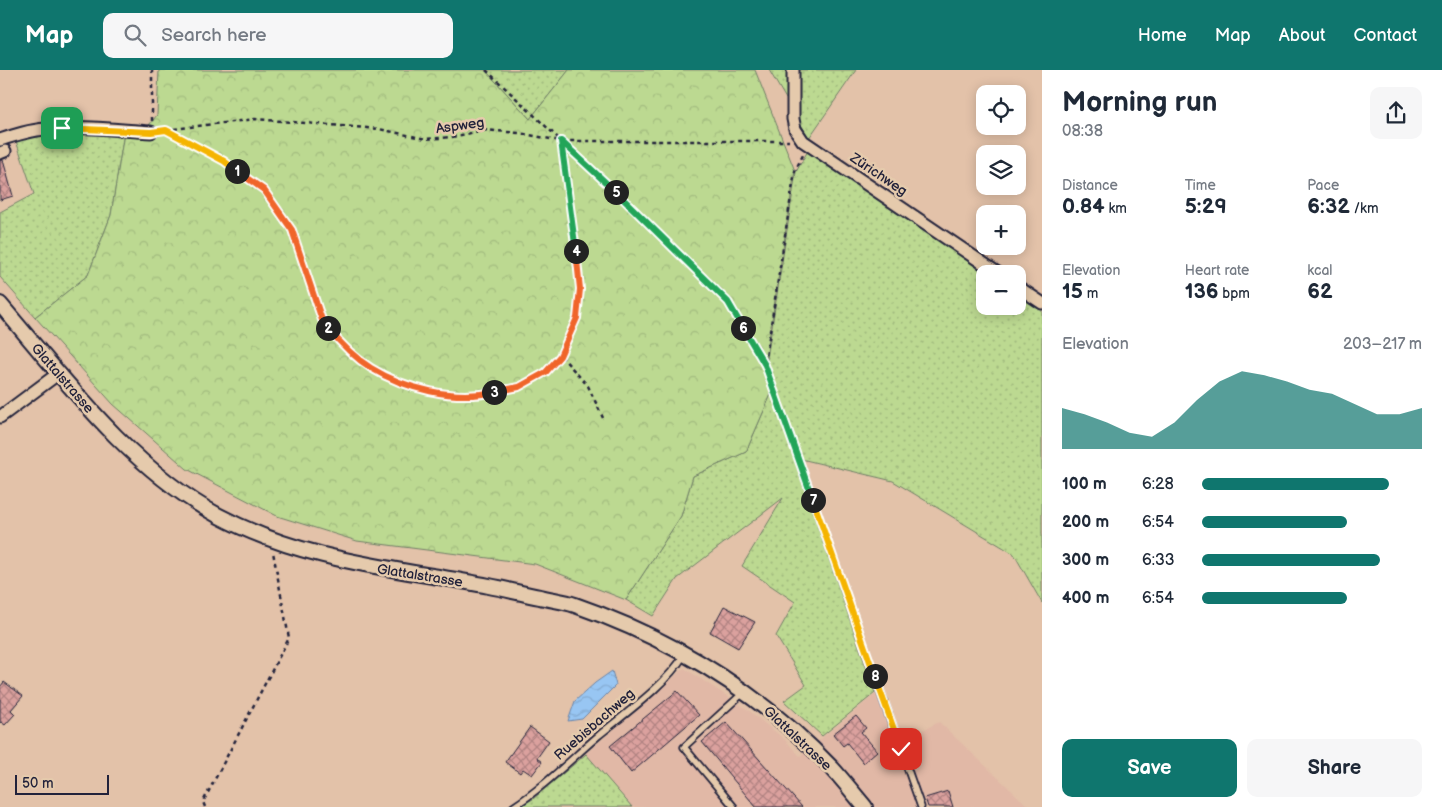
<!DOCTYPE html>
<meta charset="utf-8">
<style>
body{margin:0;font-family:"Balsamiq Sans",sans-serif;background:#f6f6f7;color:#1f2937;height:100vh;display:flex;flex-direction:column;font-size:19px;white-space:nowrap}
*{box-sizing:border-box;margin:0}
p{font-size:16px;color:#747a83}
.icon{flex:none;width:28px;height:28px;fill:none;stroke:currentColor;stroke-width:2;stroke-linecap:round;stroke-linejoin:round}
.map{position:relative;flex:1;overflow:hidden}
.drawer{display:flex;flex-direction:column;background:#fff;width:400px}
.drawer>*{flex:none}
.controls{position:absolute;left:976px;top:15px;display:grid;gap:10px}
.controls a{display:grid;place-items:center;width:50px;height:50px;border-radius:10px;background:#fff;box-shadow:0 2px 12px #0003;font-size:25px}
.scale{position:absolute;left:15px;bottom:12px;width:94px;box-sizing:border-box;padding-left:5px;border:2px solid #22223b;border-top:0;font-size:14px;line-height:18px;white-space:nowrap;color:#22223b;-webkit-text-stroke:4px #e5caac;paint-order:stroke}
.pin{position:absolute;display:grid;place-items:center;width:42px;height:42px;color:#fff;margin:-21px;border-radius:10px;box-shadow:0 2px 8px #0006}
.km{position:absolute;width:25px;height:25px;margin:-12px;border-radius:50%;background:#222;color:#fff;font-size:14px;line-height:25px;text-align:center}
.round{display:grid;place-items:center;flex:none;width:52px;height:52px;border-radius:10px;background:#f6f6f7}
.summary{display:flex;align-items:center;justify-content:space-between;height:85px;padding:0 20px}
h1{font-size:28px;font-weight:700;line-height:38px}
.stats{display:grid;grid-template-columns:repeat(3,1fr);gap:8px;height:85px;padding:5px 20px}
.stats div{display:grid;align-content:center}
.stats b{font-size:21px;font-weight:700}
.stats small{font-size:14px;font-weight:400}
.stats p{font-size:14px}
.chart{height:140px;padding:10px 20px}
.chart p{display:flex;justify-content:space-between}
.chart svg{width:100%;height:90px;margin-top:5px;fill:#0f766e;opacity:.7}
.button{display:flex;gap:10px;margin-top:auto;padding:10px 20px}
.button a{flex:1;height:58px;border-radius:10px;background:#0f766e;color:#fff;font-size:20px;font-weight:700;line-height:58px;text-align:center}
.button a+a{background:#f6f6f7;color:#1f2937}
ul{padding:0 20px;list-style:none;font-size:16px}
li{display:grid;grid-template-columns:80px 60px 1fr;align-items:center;height:38px}
li i{height:12px;border-radius:6px;background:#0f766e}
header{display:flex;align-items:center;gap:30px;box-sizing:border-box;height:70px;padding:0 25px;background:#0f766e;color:#fff}
header strong{font-size:24px}
nav{display:flex;gap:28px;margin-inline-start:auto;font-size:18px}
.search{width:350px;height:45px;background:#f6f6f7;display:flex;align-items:center;gap:12px;box-sizing:border-box;padding:0 18px;border-radius:10px;color:#747a83;font-size:19px}
main{display:flex;flex:1;min-height:0}
.map>svg:first-child{display:block}
.built{fill:#e1b8a6}
.grass{fill:url(#grass-dots);stroke:#6f7e66}
.forest{fill:url(#forest-crowns);stroke:#6f7e66}
.water{fill:url(#water-waves);stroke:#6984a9}
.building{fill:url(#building-cross-hatch);stroke:#22223b}
.lines{fill:none;stroke-linecap:round;stroke-linejoin:round}
.service-casing{stroke:#22223b;stroke-width:9}
.minor-casing{stroke:#22223b;stroke-width:15}
.tertiary-casing{stroke:#22223b;stroke-width:18}
.path{stroke:#22223b;stroke-width:2.5;stroke-dasharray:4 4;stroke-linecap:butt}
.service{stroke:#e5caac;stroke-width:5.5}
.minor{stroke:#e5caac;stroke-width:11}
.tertiary{stroke:#e5caac;stroke-width:14}
.split-1-casing{stroke:#fff;stroke-width:10}
.split-2-casing{stroke:#fff;stroke-width:10}
.split-3-casing{stroke:#fff;stroke-width:10}
.split-4-casing{stroke:#fff;stroke-width:10}
.split-5-casing{stroke:#fff;stroke-width:10}
.split-6-casing{stroke:#fff;stroke-width:10}
.split-7-casing{stroke:#fff;stroke-width:10}
.split-8-casing{stroke:#fff;stroke-width:10}
.split-9-casing{stroke:#fff;stroke-width:10}
.split-1{stroke:#f5b400;stroke-width:6}
.split-2{stroke:#f0652b;stroke-width:6}
.split-3{stroke:#f0652b;stroke-width:6}
.split-4{stroke:#f0652b;stroke-width:6}
.split-5{stroke:#22a559;stroke-width:6}
.split-6{stroke:#22a559;stroke-width:6}
.split-7{stroke:#22a559;stroke-width:6}
.split-8{stroke:#f5b400;stroke-width:6}
.split-9{stroke:#f5b400;stroke-width:6}
.labels{text-anchor:middle;stroke-width:5;stroke-linejoin:round;paint-order:stroke}
.street-label{font-size:14px;fill:#22223b;stroke:#e5caac}
</style>
<header>
<strong>Map</strong>
<div class="search"><svg class="icon" aria-label="search" viewBox="0 0 24 24"><circle cx="10" cy="10" r="6"/><path d="M15 15l6 6"/></svg>Search here</div>
<nav><a>Home</a><a>Map</a><a>About</a><a>Contact</a></nav>
</header>
<main>
<div class="map">
<svg width="1042" height="737" viewBox="0 0 1042 737">
<defs>
<pattern id="grass-dots" width="8" height="8" patternUnits="userSpaceOnUse" patternTransform="scale(1.25)"><rect width="8" height="8" fill="#bcd991"/><path d="M2 2h.1M6 6h.1" fill="none" stroke="#a1ba7e" stroke-width="1.8" stroke-linecap="round"/></pattern>
<pattern id="forest-crowns" width="20" height="18" patternUnits="userSpaceOnUse" patternTransform="scale(1.25)"><rect width="20" height="18" fill="#bcd991"/><path d="M2 6a3 3 0 1 1 6 0M12 15a3 3 0 1 1 6 0" fill="none" stroke="#a1ba7e"/></pattern>
<pattern id="water-waves" width="16" height="10" patternUnits="userSpaceOnUse" patternTransform="scale(1.25)"><rect width="16" height="10" fill="#98c6f3"/><path d="M0 5q4-4 8 0t8 0" fill="none" stroke="#83aad1"/></pattern>
<pattern id="building-cross-hatch" width="8" height="8" patternUnits="userSpaceOnUse" patternTransform="scale(1.25)"><rect width="8" height="8" fill="#dba19e"/><path d="M0 0l8 8M0 8l8-8" fill="none" stroke="#b18382"/></pattern>
</defs>
<rect width="100%" height="100%" fill="#e3c2a9"/>
<filter id="ink" filterUnits="userSpaceOnUse"><feTurbulence type="fractalNoise" baseFrequency=".02" numOctaves="2"/><feDisplacementMap in="SourceGraphic" scale="10" xChannelSelector="R" yChannelSelector="G"/><feConvolveMatrix kernelMatrix="1 2 1 2 8 2 1 2 1" color-interpolation-filters="sRGB"/></filter>
<g filter="url(#ink)">
<path class="built" d="M684 598 748 640 784 669 800 686 877 623 894 675 939 652 1029 737H632L586 684Z"/>
<path class="grass" d="M485 0H569L530 49Z
M769 0H856L809 68Z
M31 63H124L111 145 88 205 35 247 0 207V142L34 124 15 68Z
M810 77 995 204H985V236H1018V219L1042 236V533L1014 484 893 411 801 389 766 295 796 102Z
M772 322 875 623 822 666 784 631 806 615 776 566 795 532 742 496 783 428 677 509 653 546 626 530 681 446 693 406 746 382Z
M586 684 632 737H519L533 729Z"/>
<path class="forest" d="M159 0H485L530 49 569 0H755L795 101 765 295 772 322 746 382 693 406 681 446 626 530 535 494 357 471 277 446 187 399 113 334 35 247 88 205 111 145 124 63 142 64 157 45Z"/>
<path class="water" d="M612 601 616 615 582 649 568 651 575 631 595 613Z"/>
<path class="building" d="M0 90H3L13 126 0 130Z
M724 536 755 552 738 578 710 562Z
M4 612 23 626 11 640 15 644 5 655 1 652 0 653V617Z
M677 621 699 645 631 703 610 676Z
M856 646 866 658 861 662 877 681 863 693 847 673 843 676 833 664Z
M726 652 802 737H756L702 672Z
M530 657 549 671 537 688 542 692 532 705 523 699 520 703 505 692Z
M948 721 953 737H928L925 728Z"/>
<g class="lines">
<defs>
<path id="service" d="M880 621 921 737
M513 737C544 717 570 690 598 666 626 643 666 615 684 585
M734 737 684 677 743 623"/>
<path id="minor" d="M793 0V49L795 59 803 71 999 204
M0 70C15 65 30 60 46 59 80 55 117 60 151 62
M0 83 5 81
M1018 217 1042 233
M0 347 59 303"/>
<path id="tertiary" d="M0 234C64 309 131 399 219 446 306 492 395 498 489 516 506 519 523 524 540 527 552 530 564 531 575 535 673 569 760 623 832 698 843 710 854 724 865 737"/>
</defs>
<use href="#service" class="service-casing"/>
<use href="#minor" class="minor-casing"/>
<use href="#tertiary" class="tertiary-casing"/>
<path class="path" d="M486 0 639 144 728 232 765 295 878 614
M152 51V0
M166 60 224 91 264 120 292 160 322 250 338 271 369 297 393 310 439 323 482 325 519 317 546 302 561 286 577 248 580 219 561 72
M166 60 255 49 379 59 426 69 452 67 485 60 519 63 561 71H789
M561 286 588 316 603 348
M765 293 795 101 803 85
M205 737 203 732 289 568 273 482"/>
<use href="#service" class="service"/>
<use href="#minor" class="minor"/>
<use href="#tertiary" class="tertiary"/>
</g>
</g>
<g class="lines" filter="url(#ink)">
<defs>
<path id="split-1" d="M62 58 151 62 166 60 224 91 237 101"/>
<path id="split-2" d="M237 101 264 120 292 160 322 250 328 258"/>
<path id="split-3" d="M328 258C340 273 355 288 371 298 405 319 454 331 494 322"/>
<path id="split-4" d="M494 322 519 317 546 302 560 286 577 248 580 219 576 181"/>
<path id="split-5" d="M576 181 561 71 616 122"/>
<path id="split-6" d="M616 122 728 232 743 258"/>
<path id="split-7" d="M743 258 765 295 813 430"/>
<path id="split-8" d="M813 430 875 606"/>
<path id="split-9" d="M875 606 901 679"/>
</defs>
<use href="#split-1" class="split-1-casing"/>
<use href="#split-2" class="split-2-casing"/>
<use href="#split-3" class="split-3-casing"/>
<use href="#split-4" class="split-4-casing"/>
<use href="#split-5" class="split-5-casing"/>
<use href="#split-6" class="split-6-casing"/>
<use href="#split-7" class="split-7-casing"/>
<use href="#split-8" class="split-8-casing"/>
<use href="#split-9" class="split-9-casing"/>
<use href="#split-1" class="split-1"/>
<use href="#split-2" class="split-2"/>
<use href="#split-3" class="split-3"/>
<use href="#split-4" class="split-4"/>
<use href="#split-5" class="split-5"/>
<use href="#split-6" class="split-6"/>
<use href="#split-7" class="split-7"/>
<use href="#split-8" class="split-8"/>
<use href="#split-9" class="split-9"/>
</g>
<g class="labels">
<g class="street-label">
<text transform="translate(460 55) rotate(-8)" y="5">Aspweg</text>
<text transform="translate(879 104) rotate(34)" y="5">Zürichweg</text>
<text transform="translate(63 308) rotate(49)" y="5">Glattalstrasse</text>
<text transform="translate(420 505) rotate(9)" y="5">Glattalstrasse</text>
<text transform="translate(594 654) rotate(-41)" y="5">Ruebisbachweg</text>
<text transform="translate(798 668) rotate(43)" y="5">Glattalstrasse</text>
</g>
</g>
</svg>
<div class="controls">
<a><svg class="icon" aria-label="locate" viewBox="0 0 24 24"><circle cx="12" cy="12" r="6"/><path d="M12 2v4M12 18v4M2 12h4M18 12h4"/></svg></a>
<a><svg class="icon" aria-label="layers" viewBox="0 0 24 24"><path d="M12 4l9 5-9 5-9-5zM3 14l9 5 9-5"/></svg></a>
<a>+</a>
<a>−</a>
</div>
<div class="scale">50 m</div>
<div class="pin" style="left:62px;top:58px;background:#1e9e55"><svg class="icon" aria-label="arrive" viewBox="0 0 24 24"><path d="M6 21V4h12l-3 4 3 4H6"/></svg></div>
<div class="pin" style="left:901px;top:679px;background:#d93025"><svg class="icon" aria-label="check" viewBox="0 0 24 24"><path d="M5 12l5 5 9-10"/></svg></div>
<b class="km" style="left:237px;top:101px">1</b>
<b class="km" style="left:328px;top:258px">2</b>
<b class="km" style="left:494px;top:322px">3</b>
<b class="km" style="left:576px;top:181px">4</b>
<b class="km" style="left:616px;top:122px">5</b>
<b class="km" style="left:743px;top:258px">6</b>
<b class="km" style="left:813px;top:430px">7</b>
<b class="km" style="left:875px;top:606px">8</b>
</div>
<section class="drawer">
<div class="summary"><div><h1>Morning run</h1><p>08:38</p></div><a class="round"><svg class="icon" aria-label="share" viewBox="0 0 24 24"><path d="M12 15V3M7 8l5-5 5 5M5 13v7h14v-7"/></svg></a></div>
<div class="stats">
<div><p>Distance</p><b>0.84<small> km</small></b></div>
<div><p>Time</p><b>5:29</b></div>
<div><p>Pace</p><b>6:32<small> /km</small></b></div>
</div>
<div class="stats">
<div><p>Elevation</p><b>15<small> m</small></b></div>
<div><p>Heart rate</p><b>136<small> bpm</small></b></div>
<div><p>kcal</p><b>62</b></div>
</div>
<div class="chart"><p><span>Elevation</span>203–217 m</p>
<svg viewBox="0 0 160 44" preserveAspectRatio="none"><path d="M0 44V24L10 27L20 31L30 36L40 38L50 31L60 20L70 11L80 6L90 8L100 11L110 15L120 17L130 22L140 27L150 27L160 24V44z"/></svg>
</div>
<ul>
<li><b>100 m</b>6:28<i style="width:85%"></i></li>
<li><b>200 m</b>6:54<i style="width:66%"></i></li>
<li><b>300 m</b>6:33<i style="width:81%"></i></li>
<li><b>400 m</b>6:54<i style="width:66%"></i></li>
</ul>
<div class="button"><a>Save</a><a>Share</a></div>
</section>
</main>
